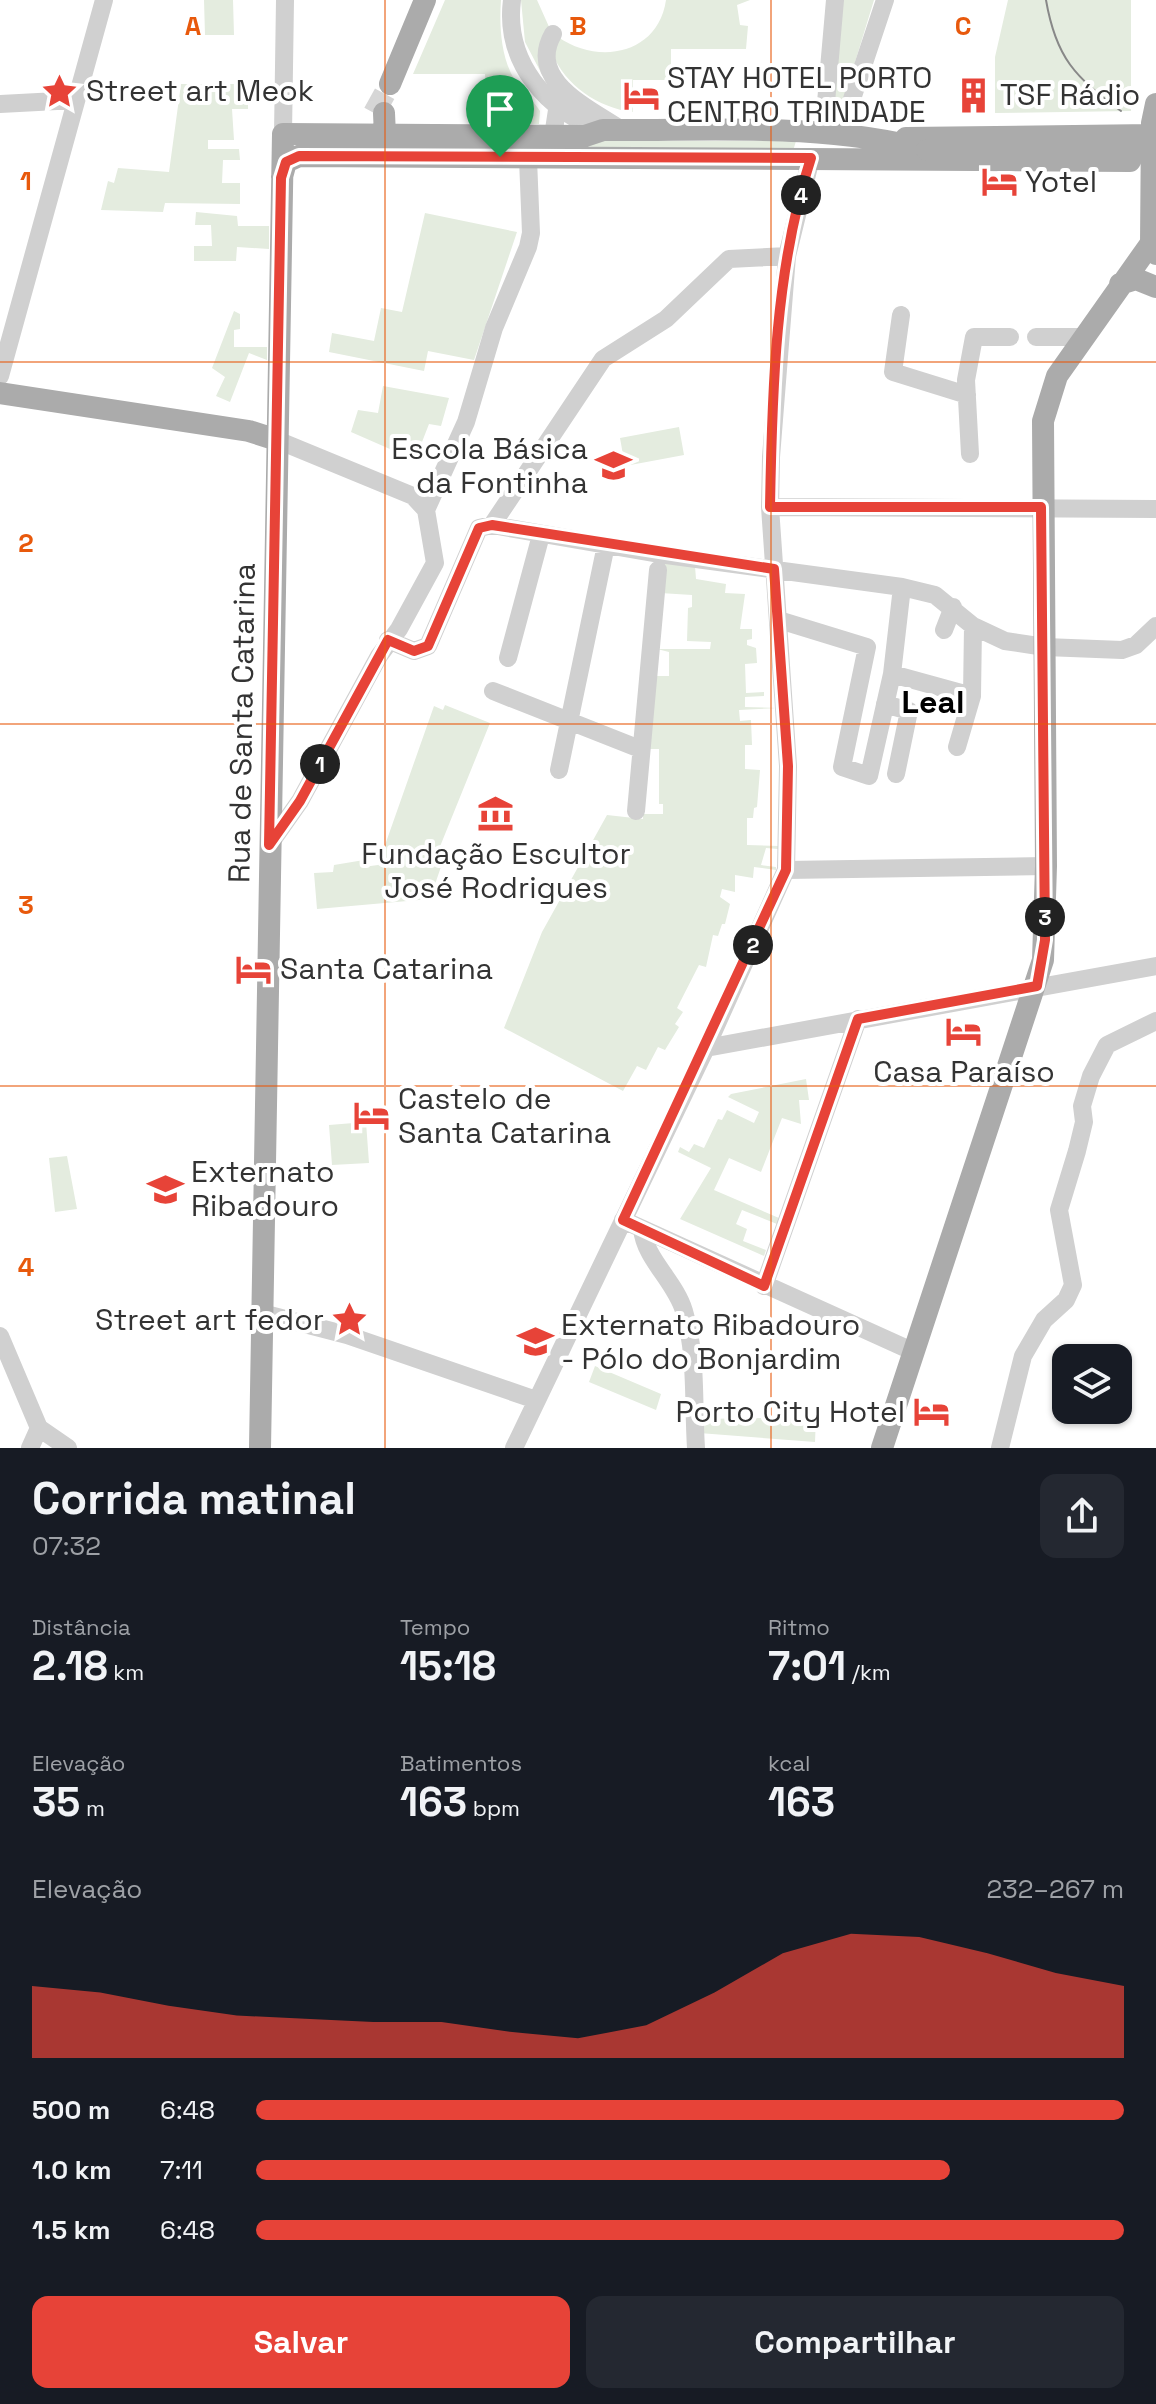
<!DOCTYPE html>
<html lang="pt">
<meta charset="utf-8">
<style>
body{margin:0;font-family:"Space Grotesk",sans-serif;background:#242831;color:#f1f3f6;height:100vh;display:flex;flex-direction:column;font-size:30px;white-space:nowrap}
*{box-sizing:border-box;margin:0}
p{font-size:26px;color:#9ea1a6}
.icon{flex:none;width:44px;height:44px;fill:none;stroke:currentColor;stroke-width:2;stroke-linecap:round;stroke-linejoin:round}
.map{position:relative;height:1448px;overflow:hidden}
.panel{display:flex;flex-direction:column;background:#171b24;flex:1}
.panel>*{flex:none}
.controls{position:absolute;left:1052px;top:1344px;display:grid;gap:16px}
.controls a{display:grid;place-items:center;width:80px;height:80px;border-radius:16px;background:#171b24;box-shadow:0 2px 6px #0004;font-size:40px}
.pin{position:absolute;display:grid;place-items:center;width:68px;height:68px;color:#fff;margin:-82px -34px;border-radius:50% 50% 50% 0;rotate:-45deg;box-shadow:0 0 8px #0007}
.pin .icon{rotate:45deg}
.km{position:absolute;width:40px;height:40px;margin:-20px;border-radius:50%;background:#222;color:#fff;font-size:22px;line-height:40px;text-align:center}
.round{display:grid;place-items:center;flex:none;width:84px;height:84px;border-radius:16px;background:#242831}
.headline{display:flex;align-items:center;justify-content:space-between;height:136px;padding:0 32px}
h1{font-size:44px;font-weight:700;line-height:60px}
.stats{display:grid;grid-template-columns:repeat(3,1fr);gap:12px;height:136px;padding:8px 32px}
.stats div{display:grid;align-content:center}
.stats b{font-size:40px;font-weight:700}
.stats small{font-size:22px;font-weight:400}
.stats p{font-size:22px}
.chart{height:224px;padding:16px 32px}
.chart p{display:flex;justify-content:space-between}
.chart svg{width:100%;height:144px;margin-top:8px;fill:#e74338;opacity:.7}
.button{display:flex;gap:16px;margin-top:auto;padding:16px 32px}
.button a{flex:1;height:92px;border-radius:16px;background:#e74338;color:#fff;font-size:32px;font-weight:700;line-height:92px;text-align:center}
.button a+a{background:#242831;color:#f1f3f6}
ul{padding:0 32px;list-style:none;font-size:26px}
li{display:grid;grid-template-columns:128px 96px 1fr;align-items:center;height:60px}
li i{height:20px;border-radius:10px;background:#e74338}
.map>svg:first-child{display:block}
.green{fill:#e4ecdf}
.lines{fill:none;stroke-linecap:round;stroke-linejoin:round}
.major-tunnel{stroke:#d6d6d6;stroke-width:22;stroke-dasharray:22 11;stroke-linecap:butt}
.minor{stroke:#d0d0d0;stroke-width:18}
.major{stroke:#ababab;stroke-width:22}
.tram{stroke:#888;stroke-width:2}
.major-bridge{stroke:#ababab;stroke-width:22}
.route-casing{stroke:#fff;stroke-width:16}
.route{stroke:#e74338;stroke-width:10}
.grid{fill:none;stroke:#e8590c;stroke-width:2;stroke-opacity:0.55}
.labels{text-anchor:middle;stroke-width:8;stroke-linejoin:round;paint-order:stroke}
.poi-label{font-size:30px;fill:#333;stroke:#fff;text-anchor:start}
.street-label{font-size:30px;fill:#333;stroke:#fff}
.neighbourhood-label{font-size:32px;font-weight:bold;fill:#000;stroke:#fff}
.grid-label{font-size:26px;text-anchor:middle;font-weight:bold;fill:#e8590c;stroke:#fff;stroke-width:8;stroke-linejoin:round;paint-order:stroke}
</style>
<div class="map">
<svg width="1156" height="1448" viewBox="0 0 1156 1448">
<rect width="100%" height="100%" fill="#fff"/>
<path class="green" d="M204 0H233L234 35H205Z
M445 0H501C499 29 501 62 519 87 525 95 534 101 540 111L539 124H510L502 86 491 89V96H486L485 74H413Z
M521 0H537L550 29 541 71 548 86 525 42Z
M666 0H750L737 5 740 25 748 26 746 49H671V80H633V112C598 108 565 85 552 53L558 37C598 65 658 55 666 0Z
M842 0H874L841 108H834Z
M1008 0H1131V111L995 113V57Z
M181 84H248V109H232L234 140H208V149H239L240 160H223L222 183H240V204L165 203 163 212 101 210 108 181 114 183 118 168 169 172Z
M557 141H796L793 151 554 146Z
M196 212 237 216 238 226H269V249L237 247 236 261H194V246H212L211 225H195Z
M425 213 517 232 474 360 428 351 424 371 329 352 332 333 374 341 381 308 402 312Z
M234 311 240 314V329L234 330V347H267V360L249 353 230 402 216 396 225 377 212 368Z
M383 386 449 398 441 426 429 424 415 460 351 432 358 410 378 413Z
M679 427 684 455 625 466 620 438Z
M662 560 695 566 696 579 726 584 725 593 745 594 740 629H752V639L747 640V645L756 648 757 663 745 664 746 693 764 692V696L745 697V707L778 708 739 710 740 721 751 720 752 745H745V769L760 770 757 807 754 808 753 818H747V845L779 846 778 849 766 848 761 865 776 867V870L754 867 753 878 735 875V892L722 889 720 897 730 904 725 924H722L718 936 713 935 706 967 699 965 677 1008 683 1012 675 1024 679 1027 665 1050 658 1047 646 1070 637 1066 623 1091 504 1028 542 932 607 815 643 819V814H663V804H659V749H644L653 676H669V652L657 649H710L711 642 687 641 688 608 692 607V595L660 593Z
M445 705 490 723 439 849 446 852 430 899 317 909 314 873 333 872 334 865 364 860 363 867 378 865 434 706 443 710Z
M806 1079 809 1100H799L801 1124 782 1118 761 1172 729 1158 714 1190 779 1218 777 1224 742 1210 736 1224 747 1229 743 1241 766 1250 764 1256 680 1219 711 1168 678 1152 680 1147 689 1152 694 1144 704 1148 718 1119 722 1120 727 1110 754 1123 759 1112 728 1097 731 1094Z
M366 1122 369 1163 332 1165 329 1125Z
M67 1156 77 1209 55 1212 49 1158Z
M595 1366 661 1394 656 1410 589 1382Z
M816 1417 815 1442 699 1433V1419Z"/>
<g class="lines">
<path class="major-tunnel" d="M374 113 390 84"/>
<path class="minor" d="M512 0C504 61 547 113 603 130
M835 0 825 114H847L885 0
M553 34C527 80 587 107 620 129
M0 104 76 100
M283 134 285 0
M901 315 893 372 967 395
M1036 337H1083
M0 376 104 0
M277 440 413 496 426 510
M970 454 966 380 974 337H1010
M770 507 1156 509
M426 510 466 422 494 328 528 247 531 233 528 159 553 136 557 110
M492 525 603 359 666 319 729 259 787 256
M779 620 867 647 842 767 869 776 892 674 902 587
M944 630 953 607
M388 640 414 651 428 646 479 528 492 525 659 554 902 587 935 595 973 626 1005 641 1045 647 1122 650 1136 645 1156 626
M508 658 541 535
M892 674 972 696
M493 691 640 749
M885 704 909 711 896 774
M957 747 972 696 973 626
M559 770 606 545
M636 811 658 570
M269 845 300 801 379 656 399 629 435 563 426 510
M786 870 1046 866
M706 1048 1156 966
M623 1220 912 1351
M642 1229C645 1259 675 1281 684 1311 697 1355 693 1403 696 1448
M764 1286 858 1019
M262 1313 347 1335 536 1400
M0 1336 39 1428 68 1448
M30 1448 39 1428
M514 1448 706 1048 786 870 788 766 770 507 771 457 787 256 811 158
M1000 1448 1023 1356 1044 1320 1066 1300 1073 1285 1059 1210 1077 1151 1084 1122 1082 1106 1091 1076 1107 1045 1156 1021"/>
<path class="major" d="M390 84 425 0
M384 113 385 136 392 148
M906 138 1152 135
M282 177 286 162 299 156 1130 161
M1156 254 1151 243 1152 123 1156 104
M1120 284 1136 279 1156 287
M0 393 249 431 277 440
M260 1448 283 134 585 136 603 130C711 131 821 122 927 150
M882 1448 1043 960 1046 866 1043 421 1057 376 1151 243"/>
<path class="tram" d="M1046 0C1056 58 1075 77 1121 111"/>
<path class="major-bridge" d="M927 150H1156"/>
</g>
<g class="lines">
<defs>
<path id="route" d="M299 156 811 158C775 268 772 392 770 507H1041L1045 940 1037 986 858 1019 764 1286 623 1220 786 870 788 766 774 569 492 525 479 528 428 646 414 651 388 640 300 801 269 845 281 178 286 162Z"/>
</defs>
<use href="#route" class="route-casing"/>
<use href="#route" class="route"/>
</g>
<path class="grid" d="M385 0V1448M771 0V1448M0 362H1156M0 724H1156M0 1086H1156"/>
<defs>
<symbol id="sight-bare" viewBox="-9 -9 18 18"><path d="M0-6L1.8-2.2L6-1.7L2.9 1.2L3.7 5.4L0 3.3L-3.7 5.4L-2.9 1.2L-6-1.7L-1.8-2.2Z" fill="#e74338" stroke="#fff" stroke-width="2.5" paint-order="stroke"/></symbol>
<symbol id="hotel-bare" viewBox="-9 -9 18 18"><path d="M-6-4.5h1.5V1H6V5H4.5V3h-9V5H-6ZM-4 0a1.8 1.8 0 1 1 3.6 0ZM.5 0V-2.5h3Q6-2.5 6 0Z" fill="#e74338" stroke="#fff" stroke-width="2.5" paint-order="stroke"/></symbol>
<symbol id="building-bare" viewBox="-9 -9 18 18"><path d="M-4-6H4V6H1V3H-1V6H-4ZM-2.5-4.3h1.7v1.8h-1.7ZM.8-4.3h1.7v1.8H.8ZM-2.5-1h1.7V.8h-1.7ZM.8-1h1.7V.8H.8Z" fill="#e74338" stroke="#fff" stroke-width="2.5" paint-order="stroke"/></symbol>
<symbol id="school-bare" viewBox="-9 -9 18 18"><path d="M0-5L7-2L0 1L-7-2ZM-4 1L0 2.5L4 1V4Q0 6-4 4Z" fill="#e74338" stroke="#fff" stroke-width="2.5" paint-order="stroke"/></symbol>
<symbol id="museum-bare" viewBox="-9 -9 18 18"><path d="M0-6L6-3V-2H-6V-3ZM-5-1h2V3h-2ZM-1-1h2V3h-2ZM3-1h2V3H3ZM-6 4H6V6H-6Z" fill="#e74338" stroke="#fff" stroke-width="2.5" paint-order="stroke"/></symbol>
</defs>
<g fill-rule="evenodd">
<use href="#sight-bare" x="34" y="66" width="51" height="51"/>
<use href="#hotel-bare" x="616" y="70" width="51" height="51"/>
<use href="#building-bare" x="948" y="70" width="51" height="51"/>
<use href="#hotel-bare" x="974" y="156" width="51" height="51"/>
<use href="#school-bare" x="588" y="440" width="51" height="51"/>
<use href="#museum-bare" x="470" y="788" width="51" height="51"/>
<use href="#hotel-bare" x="228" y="944" width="51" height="51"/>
<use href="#hotel-bare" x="938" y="1006" width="51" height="51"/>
<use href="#hotel-bare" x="346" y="1090" width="51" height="51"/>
<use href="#school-bare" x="140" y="1164" width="51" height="51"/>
<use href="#sight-bare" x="324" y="1294" width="51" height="51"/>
<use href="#school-bare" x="510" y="1316" width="51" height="51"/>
<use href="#hotel-bare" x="906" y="1386" width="51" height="51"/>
</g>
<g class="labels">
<g class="poi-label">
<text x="667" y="88">STAY HOTEL PORTO<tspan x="667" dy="34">CENTRO TRINDADE</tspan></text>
<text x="86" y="101">Street art Meok</text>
<text x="1000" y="105">TSF Rádio</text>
<text x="1025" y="192">Yotel</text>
<text x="588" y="459" text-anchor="end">Escola Básica<tspan x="588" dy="34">da Fontinha</tspan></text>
<text x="496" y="864" text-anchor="middle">Fundação Escultor<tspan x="496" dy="34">José Rodrigues</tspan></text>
<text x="280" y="979">Santa Catarina</text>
<text x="964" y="1082" text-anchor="middle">Casa Paraíso</text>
<text x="398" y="1109">Castelo de<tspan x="398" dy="34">Santa Catarina</tspan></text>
<text x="191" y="1182">Externato<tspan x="191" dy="34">Ribadouro</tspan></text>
<text x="324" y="1330" text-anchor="end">Street art fedor</text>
<text x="561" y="1335">Externato Ribadouro<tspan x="561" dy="34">- Pólo do Bonjardim</tspan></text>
<text x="905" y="1422" text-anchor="end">Porto City Hotel</text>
</g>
<g class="street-label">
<text transform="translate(242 723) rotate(-89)" y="10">Rua de Santa Catarina</text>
</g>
<g class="neighbourhood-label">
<text x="933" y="713">Leal</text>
</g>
</g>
<g class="grid-label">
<text x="193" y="35">A</text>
<text x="578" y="35">B</text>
<text x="963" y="35">C</text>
<text x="26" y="190">1</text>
<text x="26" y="552">2</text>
<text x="26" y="914">3</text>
<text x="26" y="1276">4</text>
</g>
</svg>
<div class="controls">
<a><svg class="icon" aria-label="layers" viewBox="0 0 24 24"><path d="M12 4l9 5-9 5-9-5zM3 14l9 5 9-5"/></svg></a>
</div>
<div class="pin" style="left:500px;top:157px;background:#1e9e55"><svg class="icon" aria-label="arrive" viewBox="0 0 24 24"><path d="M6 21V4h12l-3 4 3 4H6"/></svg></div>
<b class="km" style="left:320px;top:764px">1</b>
<b class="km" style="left:753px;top:945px">2</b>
<b class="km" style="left:1045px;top:917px">3</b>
<b class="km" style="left:801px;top:195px">4</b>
</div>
<section class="panel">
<div class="headline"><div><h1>Corrida matinal</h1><p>07:32</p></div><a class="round"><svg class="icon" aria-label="share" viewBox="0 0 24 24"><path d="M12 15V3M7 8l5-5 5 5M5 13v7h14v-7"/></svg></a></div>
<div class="stats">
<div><p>Distância</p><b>2.18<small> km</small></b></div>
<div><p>Tempo</p><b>15:18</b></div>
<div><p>Ritmo</p><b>7:01<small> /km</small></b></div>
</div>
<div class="stats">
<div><p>Elevação</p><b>35<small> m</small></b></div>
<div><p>Batimentos</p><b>163<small> bpm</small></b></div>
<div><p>kcal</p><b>163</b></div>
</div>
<div class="chart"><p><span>Elevação</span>232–267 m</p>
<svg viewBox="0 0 160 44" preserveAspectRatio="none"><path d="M0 44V22L10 24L20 28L30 31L40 32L50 33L60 33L70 36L80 38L90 34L100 24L110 12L120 6L130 7L140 12L150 18L160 22V44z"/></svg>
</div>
<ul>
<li><b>500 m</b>6:48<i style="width:100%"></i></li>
<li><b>1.0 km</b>7:11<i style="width:80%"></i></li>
<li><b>1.5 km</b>6:48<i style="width:100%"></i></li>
</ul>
<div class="button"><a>Salvar</a><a>Compartilhar</a></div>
</section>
